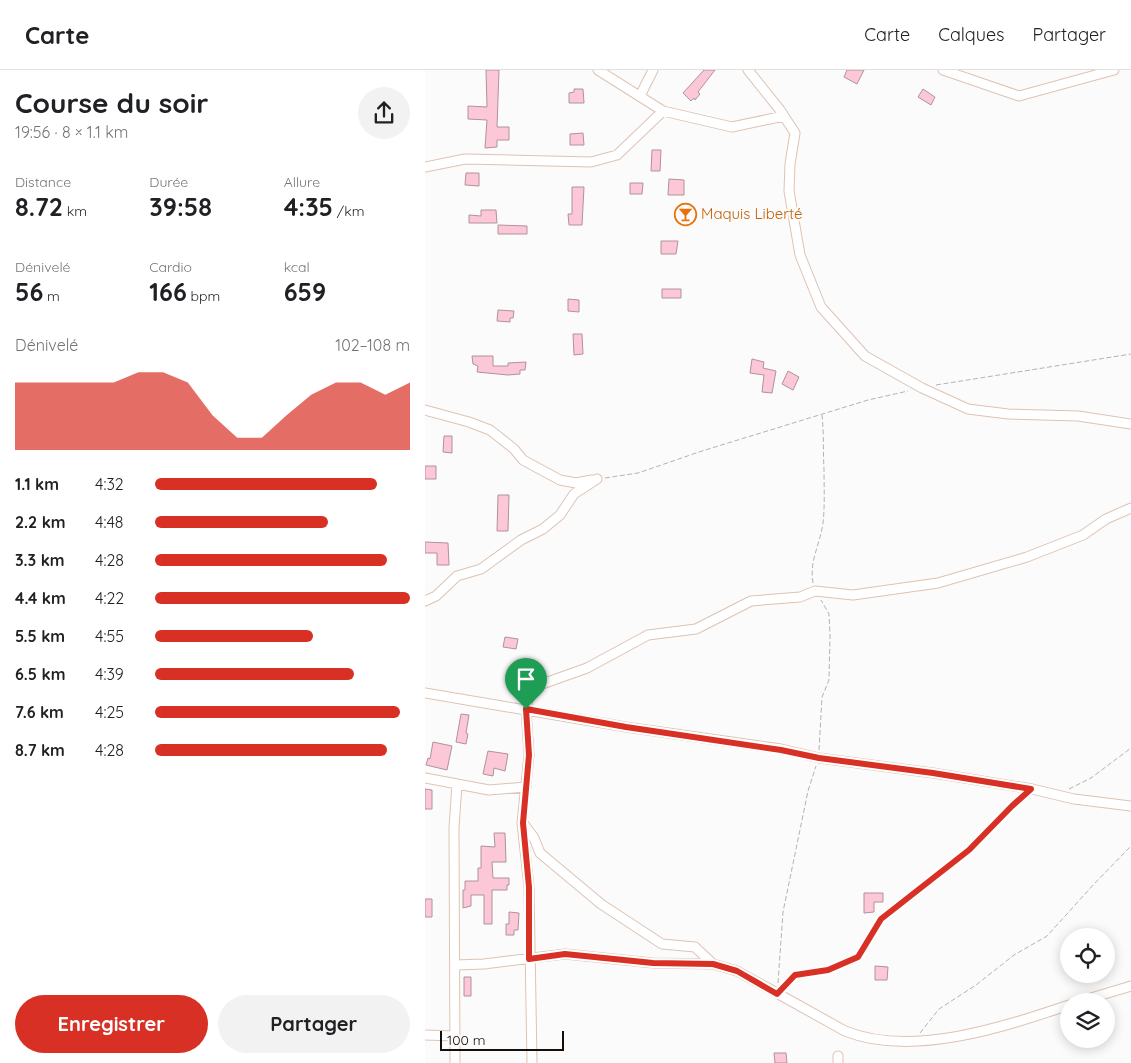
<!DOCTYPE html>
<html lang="fr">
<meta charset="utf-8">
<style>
body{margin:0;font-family:Quicksand,sans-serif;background:#f2f2f2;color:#202124;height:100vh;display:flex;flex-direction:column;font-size:19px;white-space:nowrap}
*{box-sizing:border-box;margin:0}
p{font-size:16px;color:#757577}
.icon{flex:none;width:28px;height:28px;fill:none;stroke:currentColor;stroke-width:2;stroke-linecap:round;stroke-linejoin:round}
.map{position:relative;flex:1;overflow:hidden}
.panel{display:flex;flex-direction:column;background:#fff;width:425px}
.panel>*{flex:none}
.controls{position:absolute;left:635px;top:858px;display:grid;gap:10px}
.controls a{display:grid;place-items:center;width:55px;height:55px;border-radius:50%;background:#fff;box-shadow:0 2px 12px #0003;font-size:25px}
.scale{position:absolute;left:15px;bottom:12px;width:124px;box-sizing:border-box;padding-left:5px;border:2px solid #170e08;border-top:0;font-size:14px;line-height:18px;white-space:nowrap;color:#170e08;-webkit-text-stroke:4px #fbfbfb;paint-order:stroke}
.pin{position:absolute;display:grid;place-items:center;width:42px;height:42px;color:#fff;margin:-51px -21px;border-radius:50% 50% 50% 0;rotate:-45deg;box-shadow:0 0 5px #0007}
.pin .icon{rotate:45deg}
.round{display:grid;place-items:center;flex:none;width:52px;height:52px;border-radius:26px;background:#f2f2f2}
.headline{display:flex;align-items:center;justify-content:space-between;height:85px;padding:0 15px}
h1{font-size:28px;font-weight:700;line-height:38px}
.stats{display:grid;grid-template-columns:repeat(3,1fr);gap:8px;height:85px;padding:5px 15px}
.stats div{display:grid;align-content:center}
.stats b{font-size:25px;font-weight:700}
.stats small{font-size:14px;font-weight:400}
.stats p{font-size:14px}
.chart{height:140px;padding:10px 15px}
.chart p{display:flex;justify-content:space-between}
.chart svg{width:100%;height:90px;margin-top:5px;fill:#d93025;opacity:.7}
.primary-button{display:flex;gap:10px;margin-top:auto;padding:10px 15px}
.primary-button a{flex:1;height:58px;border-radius:30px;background:#d93025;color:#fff;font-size:20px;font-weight:700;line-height:58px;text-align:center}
.primary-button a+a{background:#f2f2f2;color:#202124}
ul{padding:0 15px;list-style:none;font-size:16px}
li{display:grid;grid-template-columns:80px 60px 1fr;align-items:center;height:38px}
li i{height:12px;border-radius:6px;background:#d93025}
header{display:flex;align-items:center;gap:30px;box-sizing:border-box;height:70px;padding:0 25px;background:#fff;border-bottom:1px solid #e0e0e0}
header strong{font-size:24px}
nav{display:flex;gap:28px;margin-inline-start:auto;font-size:18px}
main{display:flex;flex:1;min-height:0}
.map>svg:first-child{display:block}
.building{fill:#fcc7d7;stroke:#b0929b}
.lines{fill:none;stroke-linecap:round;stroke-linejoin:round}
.minor-casing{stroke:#dec3b3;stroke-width:11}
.path{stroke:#b5b2b1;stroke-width:1;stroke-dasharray:5 2.5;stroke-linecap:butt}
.minor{stroke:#fff;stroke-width:9}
.route-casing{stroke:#fff;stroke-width:10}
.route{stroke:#d93025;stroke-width:6}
.labels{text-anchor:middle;stroke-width:4.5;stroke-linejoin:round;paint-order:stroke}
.food-label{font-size:15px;fill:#c56008;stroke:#fbfbfb;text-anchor:start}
</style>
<header>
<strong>Carte</strong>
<nav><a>Carte</a><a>Calques</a><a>Partager</a></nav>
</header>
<main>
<section class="panel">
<div class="headline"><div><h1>Course du soir</h1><p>19:56 · 8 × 1.1 km</p></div><a class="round"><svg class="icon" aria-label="share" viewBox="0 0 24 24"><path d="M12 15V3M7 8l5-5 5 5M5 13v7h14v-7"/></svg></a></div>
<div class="stats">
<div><p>Distance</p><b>8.72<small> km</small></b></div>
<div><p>Durée</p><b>39:58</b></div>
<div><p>Allure</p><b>4:35<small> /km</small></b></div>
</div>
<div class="stats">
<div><p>Dénivelé</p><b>56<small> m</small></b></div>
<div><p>Cardio</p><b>166<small> bpm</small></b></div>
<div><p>kcal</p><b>659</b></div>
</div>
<div class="chart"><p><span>Dénivelé</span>102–108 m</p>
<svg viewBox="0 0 160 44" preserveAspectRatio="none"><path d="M0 44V11L10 11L20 11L30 11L40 11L50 6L60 6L70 11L80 27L90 38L100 38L110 27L120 17L130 11L140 11L150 17L160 11V44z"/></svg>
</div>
<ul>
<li><b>1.1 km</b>4:32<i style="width:87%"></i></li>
<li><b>2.2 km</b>4:48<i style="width:68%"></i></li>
<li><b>3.3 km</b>4:28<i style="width:91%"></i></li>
<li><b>4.4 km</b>4:22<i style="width:100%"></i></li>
<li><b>5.5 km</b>4:55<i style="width:62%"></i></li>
<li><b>6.5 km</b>4:39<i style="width:78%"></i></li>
<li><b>7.6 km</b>4:25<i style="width:96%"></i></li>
<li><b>8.7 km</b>4:28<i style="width:91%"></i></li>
</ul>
<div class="primary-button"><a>Enregistrer</a><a>Partager</a></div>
</section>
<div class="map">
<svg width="706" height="993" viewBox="0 0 706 993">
<rect width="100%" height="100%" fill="#fbfbfb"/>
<path class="building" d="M61 0H74L72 57H84V70H72V77L60 78 62 50 43 49V36L62 37Z
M279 0H290L273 22 275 24 270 30 269 28 266 31 258 23Z
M422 0H439L432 14 419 7Z
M149 19H158L159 33H144V23L149 22Z
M498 19 510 27 506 35 493 27Z
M158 63 159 75H145V64Z
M227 80H236L235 101H226Z
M41 103H54V116L40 115Z
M244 109 259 110V125H243Z
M205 113H218L217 124H205Z
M147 117H159L157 155H144L143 144H147Z
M56 140H71L72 153H44V145L56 146Z
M73 155 102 156V164H73Z
M236 171H253L251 184H236Z
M237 219H256V228H237Z
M143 229 154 230V242L143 241Z
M73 240 89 241 88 248H85V252L72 251Z
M148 264H157L158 284 149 285Z
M47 286H68V296H83V293L101 292 100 300H95V304L83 305 52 302 53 296 48 294Z
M327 289 339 292 338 298 351 301 347 323 337 322 339 305 325 303Z
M363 301 374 307 368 320 357 314Z
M19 366H27V383L18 382Z
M0 396H11V409H0Z
M73 425H84L83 461H72Z
M0 472 23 473 24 495H12V483H0Z
M80 567 93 569 91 579 78 577Z
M36 644 44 645 41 663 43 664 41 674 31 672Z
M8 672 27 676 22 700 1 695 3 688 5 689Z
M63 681 83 684 80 701 69 698 68 706 58 704Z
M0 719 7 720V739H0Z
M69 763H80L81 792H67L68 808H84V815H82V820H67V854H59V825H46V836L38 838V820H40V811H53V798H56V776L70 777Z
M439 823H458V832H449V842L439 843Z
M0 829H7V847H0Z
M84 842 94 843 93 860H89V865H81V854H84Z
M450 896 463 897 462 910H450Z
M39 907H46V926H39Z
M349 983H361L362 993H350Z"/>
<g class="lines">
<defs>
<path id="minor" d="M173 0 238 41
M323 0 355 40 370 63 365 94 364 121 375 185 396 237 440 286 497 318 543 339 583 344 653 346 706 354
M518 0 594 26 689 0
M215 26 228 0
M0 97 40 89 166 92 192 85 238 41 307 57 359 46
M0 340 44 352 65 360 89 379 98 390 135 410 151 413 167 410
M0 531 11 526 32 506 56 499 96 470 118 459 135 445 149 424 172 409
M0 623 201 657 356 679 394 688 508 703 607 719 649 729 706 736
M0 708 64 720 101 717
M98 753 109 768 115 783 176 834 237 874 270 877 288 894
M30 895 59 894 140 884 228 893 288 894 312 901 420 961C486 988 579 957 644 935
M656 931 706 916
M0 965 30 966
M30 993 29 758 32 714
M107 993 104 817 97 753 104 685 101 639 106 618 162 598 223 565 271 559 326 531 375 527 390 521 428 525 513 513 602 487 658 465 681 449 706 438
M413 993V986"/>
</defs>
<use href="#minor" class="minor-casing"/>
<path class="path" d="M511 315 706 284
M180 408 213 403 277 381 443 330 483 321
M388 513C384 491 395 475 398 453 400 435 399 418 399 399 398 381 399 364 397 345
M394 680 397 627 404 610 405 565 404 544 396 530
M644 719 666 708 706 678
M353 913 358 842 383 721 391 696
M358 917 370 905 403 900 433 887 456 849 544 780 598 726
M495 963 514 939 551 915 589 885 622 866 669 814 706 776"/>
<use href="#minor" class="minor"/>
</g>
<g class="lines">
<defs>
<path id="route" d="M101 639 201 657 356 680 394 688 508 703 606 719 587 736 544 780 456 849 433 887 403 900 370 905 352 924 312 901 288 894 228 893 140 884 104 889V817L98 753 104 685Z"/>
</defs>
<use href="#route" class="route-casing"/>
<use href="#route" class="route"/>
</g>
<defs>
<symbol id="bar-ring" viewBox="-11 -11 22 22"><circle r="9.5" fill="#fbfbfb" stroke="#e8710a" stroke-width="1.5"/><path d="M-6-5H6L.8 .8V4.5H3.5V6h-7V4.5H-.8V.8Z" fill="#e8710a"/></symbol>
</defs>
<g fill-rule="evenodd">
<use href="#bar-ring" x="248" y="132" width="25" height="25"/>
</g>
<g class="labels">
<g class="food-label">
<text x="276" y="149">Maquis Liberté</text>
</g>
</g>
</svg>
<div class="controls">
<a><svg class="icon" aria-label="locate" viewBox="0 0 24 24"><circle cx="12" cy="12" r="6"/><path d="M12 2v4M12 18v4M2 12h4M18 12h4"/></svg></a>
<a><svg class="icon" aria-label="layers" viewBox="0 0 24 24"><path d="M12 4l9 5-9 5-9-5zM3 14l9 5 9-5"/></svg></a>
</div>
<div class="scale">100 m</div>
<div class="pin" style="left:101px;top:639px;background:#1e9e55"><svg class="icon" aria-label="arrive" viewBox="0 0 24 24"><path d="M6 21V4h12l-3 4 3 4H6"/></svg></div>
</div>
</main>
